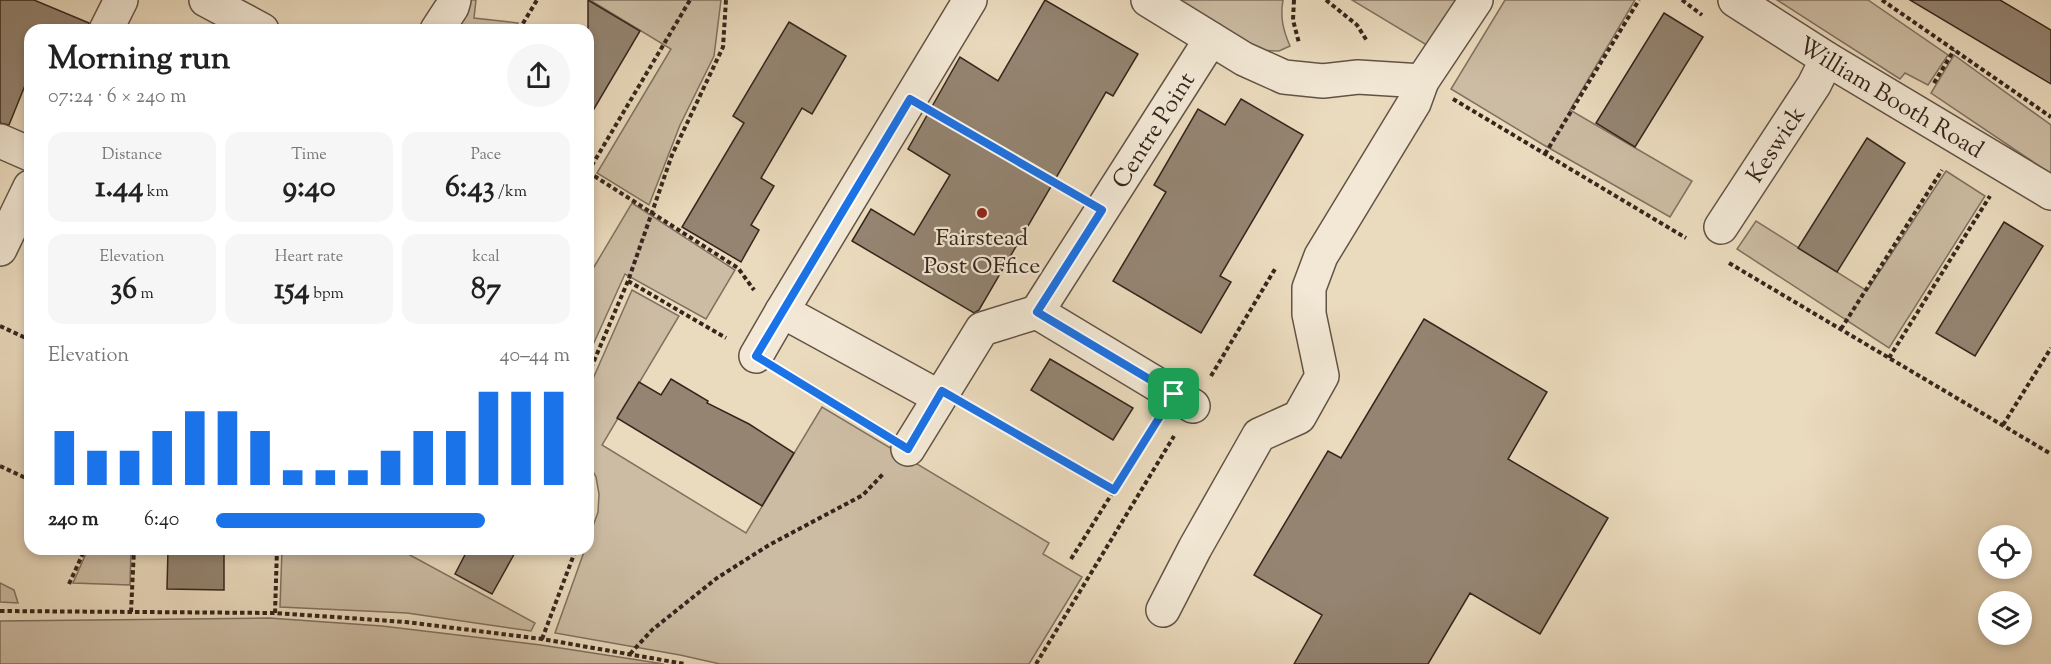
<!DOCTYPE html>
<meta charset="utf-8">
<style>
body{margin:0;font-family:"Sorts Mill Goudy",serif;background:#f6f6f6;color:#222;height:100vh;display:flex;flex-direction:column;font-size:22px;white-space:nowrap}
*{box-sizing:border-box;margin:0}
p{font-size:20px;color:#767676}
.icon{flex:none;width:33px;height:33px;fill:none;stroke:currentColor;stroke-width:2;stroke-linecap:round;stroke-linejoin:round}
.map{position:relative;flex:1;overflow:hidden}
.details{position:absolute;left:24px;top:24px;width:570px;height:531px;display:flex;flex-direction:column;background:#fff;border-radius:18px;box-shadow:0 3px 9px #0003}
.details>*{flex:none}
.buttons{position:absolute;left:1978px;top:525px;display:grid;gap:12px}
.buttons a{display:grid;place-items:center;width:54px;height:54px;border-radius:50%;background:#fff;box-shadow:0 3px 9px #0003;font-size:30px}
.pin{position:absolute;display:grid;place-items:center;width:51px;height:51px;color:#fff;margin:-26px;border-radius:12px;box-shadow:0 3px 9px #0006}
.round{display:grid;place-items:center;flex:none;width:63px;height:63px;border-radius:32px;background:#f6f6f6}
.overview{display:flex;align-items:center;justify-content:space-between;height:102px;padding:0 24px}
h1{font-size:33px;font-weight:700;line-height:45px}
.metrics{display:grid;grid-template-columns:repeat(3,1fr);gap:9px;height:102px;padding:6px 24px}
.metrics div{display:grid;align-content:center;border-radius:15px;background:#f6f6f6;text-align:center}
.metrics b{font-size:30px;font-weight:700}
.metrics small{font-size:16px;font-weight:400}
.metrics p{font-size:16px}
.chart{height:168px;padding:12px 24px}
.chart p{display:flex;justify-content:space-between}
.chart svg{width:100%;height:108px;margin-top:6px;stroke:#1a73e8;stroke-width:6}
ul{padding:0 24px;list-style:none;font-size:20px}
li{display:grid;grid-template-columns:96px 72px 1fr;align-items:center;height:45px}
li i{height:15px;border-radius:8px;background:#1a73e8}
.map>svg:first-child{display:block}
.green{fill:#ccbca3;stroke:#807160;stroke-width:1.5}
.building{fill:#948471;stroke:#35261d;stroke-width:1.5}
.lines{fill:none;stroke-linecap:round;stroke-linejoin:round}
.minor-casing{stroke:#625345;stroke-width:36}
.path{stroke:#35261d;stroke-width:4;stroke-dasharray:4.5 3;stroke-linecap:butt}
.minor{stroke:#f2e8d5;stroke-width:33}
.route-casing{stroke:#fff;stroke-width:12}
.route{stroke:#1a73e8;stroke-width:8}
.poi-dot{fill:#8f2418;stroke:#f2e8d5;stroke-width:2}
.labels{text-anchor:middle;stroke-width:4.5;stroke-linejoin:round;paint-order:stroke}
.street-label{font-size:24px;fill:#35261d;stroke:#f2e8d5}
.poi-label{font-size:24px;fill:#35261d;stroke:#f2e8d5}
</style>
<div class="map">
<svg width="2051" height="664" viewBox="0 0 2051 664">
<rect width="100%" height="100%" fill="#ebdbbe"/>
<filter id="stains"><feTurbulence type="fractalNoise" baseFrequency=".00333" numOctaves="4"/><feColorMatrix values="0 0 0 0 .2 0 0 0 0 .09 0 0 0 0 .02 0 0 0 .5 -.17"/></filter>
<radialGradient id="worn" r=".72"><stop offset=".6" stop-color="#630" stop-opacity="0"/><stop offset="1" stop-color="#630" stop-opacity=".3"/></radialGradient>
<path class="green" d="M468 0H476L474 18 518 23 514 30H452Z
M590 0H721L714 56 680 125 649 205 597 173 671 49Z
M1167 0H1283C1280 17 1283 30 1290 46L1279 51 1251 50Z
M1352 0H1461L1430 47Z
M1505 0H1635L1570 110 1692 181 1670 217 1542 144 1451 89Z
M1777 0H1868L1948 55 1928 85 1905 73 1900 79Z
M1954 55 2051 125V174L1931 93Z
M1946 171 1985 196 1889 348 1737 249 1756 221 1867 291Z
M632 203 735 270 706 319 625 274 588 356V277Z
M632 290 679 316 602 445 746 533 822 407 1049 543 1043 554 1082 577 1029 664H720L680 655 555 633 585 549H588V540L598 512 599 494 596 477 588 462V390Z
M88 549H131L130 585 73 583Z
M282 549H374L380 553 382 549H399L535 623 531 631 407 613 280 607Z
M0 583 14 590 18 603 0 602Z
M269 618 382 626 541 645 664 664H0V621Z"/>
<path class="building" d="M0 0H34L89 23 87 30H30V73L9 125 0 123Z
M588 0 640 31 588 119Z
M1045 0 1138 54 1113 96 1106 92 979 310 974 313 852 241 871 209 914 235 950 175 908 149 960 57 998 81Z
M1910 0H2000L2051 30V84Z
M1664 13 1703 37 1635 147 1596 123Z
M789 22 846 56 812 114 802 108 761 178 774 186 751 225 759 230 741 262 682 227 744 123 733 116Z
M1241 99 1303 135 1220 276 1231 282 1201 333 1113 281 1166 192 1154 185 1198 109 1225 125Z
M1867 138 1905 163 1837 272 1798 248Z
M2004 222 2043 246 1975 356 1936 333Z
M1424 319 1547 392 1508 459 1608 518 1540 634 1470 593 1428 664H1294L1322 615 1254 575 1328 451 1341 458Z
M1050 359 1133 408 1113 440 1031 390Z
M671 379 708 401 707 403 749 424 794 453 762 506 617 418 639 382 661 395Z
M168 549H224V590L167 589Z
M468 549H517L492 594 455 574Z"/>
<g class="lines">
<defs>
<g id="minor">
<path d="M206 0 262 30"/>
<path d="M1148 0 1244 59 1284 77 1323 81 1358 77 1422 81"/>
<path id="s1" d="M1735 0 1827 59 2051 193"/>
<path d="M106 30 121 0"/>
<path d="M437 30 452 7 454 0"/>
<path d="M0 141 30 154"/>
<path id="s2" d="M1721 227 1814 85 1827 59"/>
<path d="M0 249 30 187"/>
<path d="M756 356 782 311"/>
<path d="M939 397 782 311 970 0"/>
<path id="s3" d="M1193 406 1037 312 1211 39"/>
<path d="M908 449 982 329 1037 312"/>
<path d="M1163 610 1195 548 1259 435 1299 417 1322 376 1309 314V288L1321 256 1414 103 1422 81 1476 0"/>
</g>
</defs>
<use href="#minor" class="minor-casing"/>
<path class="path" d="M1294 0 1293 20 1299 43
M1326 0 1357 25 1367 41
M1682 0 1702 15
M1882 0 2051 117
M519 30 537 0
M1934 83 1954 50
M1453 99 1686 238
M942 118 1070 193
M1545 154 1639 0
M588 172 738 268 754 290
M588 172 690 0
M1729 263 2051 454
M628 281 726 338
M0 326 30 340
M1841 329 1942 170
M1889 358 1990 196
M588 375 628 281 672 155 723 47 726 0
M786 375 877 430
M1211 376 1275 269
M974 409 1114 491
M2003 425 2051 348
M0 466 30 480
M588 483 591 501 588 512
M1071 559 1155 425
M69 584 85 549
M0 611 275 613 406 622 542 639 685 664
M131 612 134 549
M275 613 277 549
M542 639 576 549
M630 654 652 630 717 578 769 545 863 495 883 474
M1036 664 1174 436"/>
<use href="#minor" class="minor"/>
</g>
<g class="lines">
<defs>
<path id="route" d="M910 99 1102 210 1037 312 1174 394 1114 490 942 391 908 449 756 356Z"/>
</defs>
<use href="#route" class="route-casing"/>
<use href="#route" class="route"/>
</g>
<circle class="poi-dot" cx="982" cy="213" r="6"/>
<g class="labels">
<g class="street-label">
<text dy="8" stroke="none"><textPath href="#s1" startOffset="184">William Booth Road</textPath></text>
<text dy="8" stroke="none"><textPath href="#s3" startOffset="398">Centre Point</textPath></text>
<text dy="8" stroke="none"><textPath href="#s2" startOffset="99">Keswick</textPath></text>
</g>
<g class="poi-label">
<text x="982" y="245">Fairstead<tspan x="982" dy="28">Post OFfice</tspan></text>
</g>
</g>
<rect width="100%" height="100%" filter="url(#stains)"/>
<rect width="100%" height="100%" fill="url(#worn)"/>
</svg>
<div class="buttons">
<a><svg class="icon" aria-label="locate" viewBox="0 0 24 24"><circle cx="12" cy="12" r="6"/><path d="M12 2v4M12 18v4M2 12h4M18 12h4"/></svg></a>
<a><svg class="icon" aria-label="layers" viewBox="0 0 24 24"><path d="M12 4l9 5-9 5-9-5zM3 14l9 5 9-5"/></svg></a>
</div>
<div class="pin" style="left:1174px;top:394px;background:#1e9e55"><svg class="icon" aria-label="arrive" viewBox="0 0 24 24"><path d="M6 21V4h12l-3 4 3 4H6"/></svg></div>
<section class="details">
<div class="overview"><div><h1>Morning run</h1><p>07:24 · 6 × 240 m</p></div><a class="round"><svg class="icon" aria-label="share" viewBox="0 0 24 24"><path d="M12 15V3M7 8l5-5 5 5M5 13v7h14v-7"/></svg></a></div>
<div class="metrics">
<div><p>Distance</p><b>1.44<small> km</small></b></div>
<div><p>Time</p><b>9:40</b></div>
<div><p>Pace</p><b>6:43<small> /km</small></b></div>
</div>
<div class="metrics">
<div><p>Elevation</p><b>36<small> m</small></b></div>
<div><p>Heart rate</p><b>154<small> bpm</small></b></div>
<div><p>kcal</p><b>87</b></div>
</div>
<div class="chart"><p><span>Elevation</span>40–44 m</p>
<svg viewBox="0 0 160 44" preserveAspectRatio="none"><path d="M5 44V22M15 44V30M25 44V30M35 44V22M45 44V14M55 44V14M65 44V22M75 44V38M85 44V38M95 44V38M105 44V30M115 44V22M125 44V22M135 44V6M145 44V6M155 44V6"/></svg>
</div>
<ul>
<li><b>240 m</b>6:40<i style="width:76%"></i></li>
</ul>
</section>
</div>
